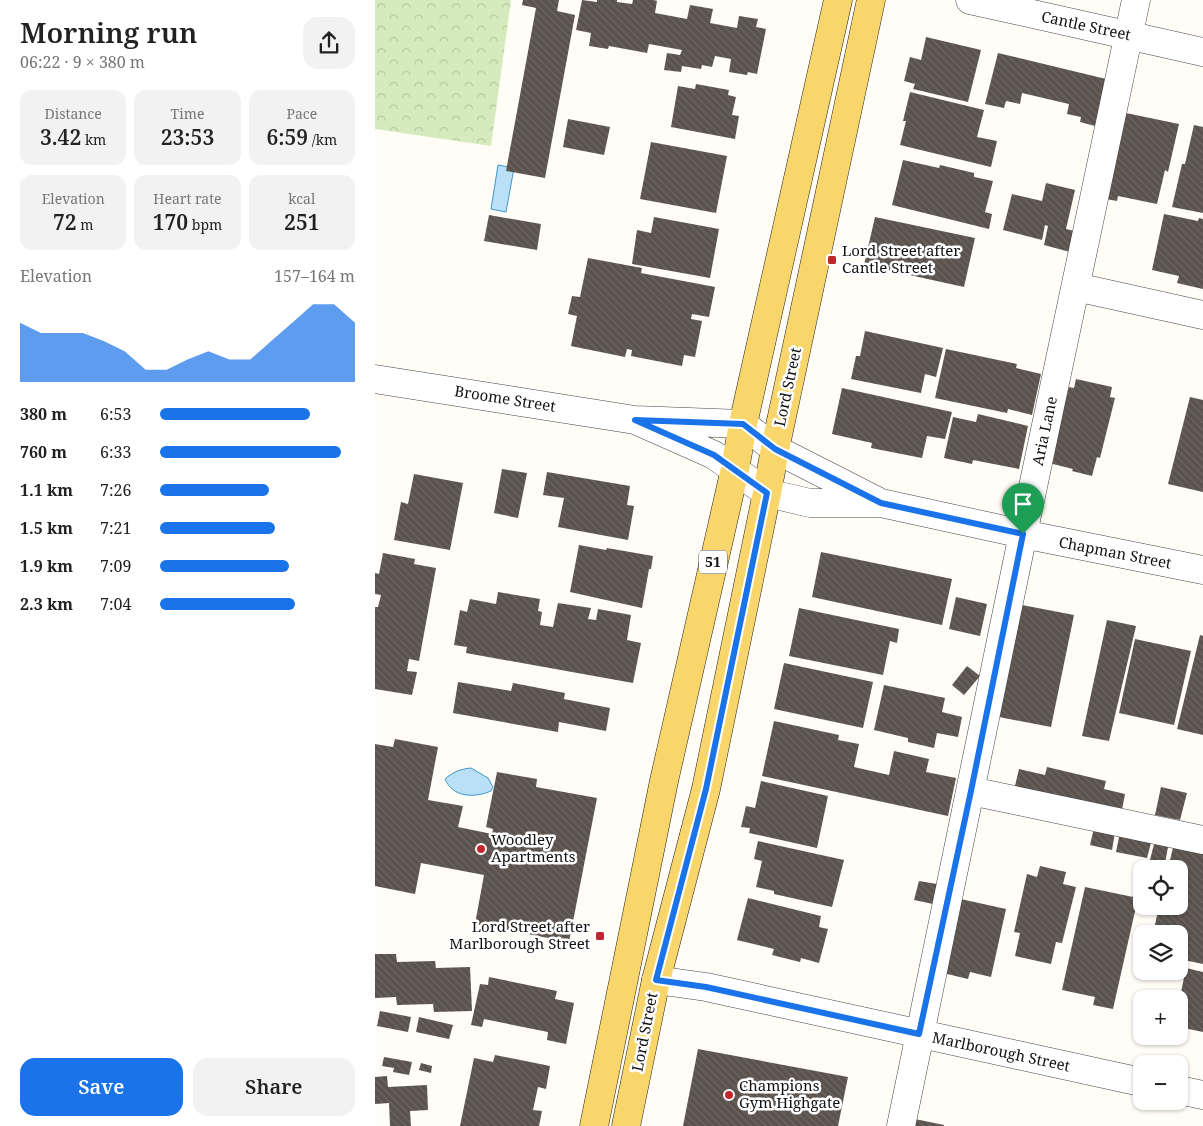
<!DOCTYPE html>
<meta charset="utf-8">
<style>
body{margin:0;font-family:"Noto Serif",serif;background:#f2f2f2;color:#222;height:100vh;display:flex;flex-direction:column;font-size:19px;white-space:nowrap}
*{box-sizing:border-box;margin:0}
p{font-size:16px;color:#767676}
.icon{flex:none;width:28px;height:28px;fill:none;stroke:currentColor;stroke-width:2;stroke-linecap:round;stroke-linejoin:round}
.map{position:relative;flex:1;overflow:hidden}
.panel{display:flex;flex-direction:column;background:#fff;width:375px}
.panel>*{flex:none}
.fabs{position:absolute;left:758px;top:860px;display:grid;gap:10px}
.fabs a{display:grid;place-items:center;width:55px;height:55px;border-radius:10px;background:#fff;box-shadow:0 1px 4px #0004;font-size:25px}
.pin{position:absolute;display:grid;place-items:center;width:42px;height:42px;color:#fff;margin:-51px -21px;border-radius:50% 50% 50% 0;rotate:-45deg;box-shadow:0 0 5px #0007}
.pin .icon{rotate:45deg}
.round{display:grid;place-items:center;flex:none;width:52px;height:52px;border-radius:15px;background:#f2f2f2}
.head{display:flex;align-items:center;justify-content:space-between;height:85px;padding:0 20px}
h1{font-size:28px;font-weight:600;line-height:38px}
.metrics{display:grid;grid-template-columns:repeat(3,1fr);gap:8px;height:85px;padding:5px 20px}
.metrics div{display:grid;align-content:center;border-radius:12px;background:#f2f2f2;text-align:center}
.metrics b{font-size:21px;font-weight:600}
.metrics small{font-size:14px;font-weight:400}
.metrics p{font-size:14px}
.chart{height:140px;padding:10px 20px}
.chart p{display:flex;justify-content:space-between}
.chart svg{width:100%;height:90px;margin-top:5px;fill:#1a73e8;opacity:.7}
.button{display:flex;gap:10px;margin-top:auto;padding:10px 20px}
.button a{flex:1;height:58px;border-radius:15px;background:#1a73e8;color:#fff;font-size:20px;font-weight:600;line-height:58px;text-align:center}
.button a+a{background:#f2f2f2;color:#222}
ul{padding:0 20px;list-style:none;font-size:16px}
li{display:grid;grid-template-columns:80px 60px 1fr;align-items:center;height:38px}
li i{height:12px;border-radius:6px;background:#1a73e8}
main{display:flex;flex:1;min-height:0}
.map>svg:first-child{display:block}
.park{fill:url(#park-crowns)}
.water{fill:#b9e0f7;stroke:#3f96cf}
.building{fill:url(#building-back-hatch)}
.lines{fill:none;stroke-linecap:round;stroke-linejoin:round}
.minor-casing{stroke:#444;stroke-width:29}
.major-casing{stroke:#222;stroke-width:29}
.minor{stroke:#fff;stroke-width:28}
.major{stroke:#f9d66b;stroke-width:28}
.route-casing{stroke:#fff;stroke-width:10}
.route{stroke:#1a73e8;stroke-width:6}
.poi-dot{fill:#c4262e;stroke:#fff;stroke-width:2}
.labels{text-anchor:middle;stroke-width:5;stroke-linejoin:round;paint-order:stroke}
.shield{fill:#fff;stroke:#585858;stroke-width:1}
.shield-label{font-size:14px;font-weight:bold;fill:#111}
.street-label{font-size:15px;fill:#111;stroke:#fff}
.poi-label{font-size:15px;fill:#111;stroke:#fff;text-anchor:start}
</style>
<main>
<section class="panel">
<div class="head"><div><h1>Morning run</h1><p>06:22 · 9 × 380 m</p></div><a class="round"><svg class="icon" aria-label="share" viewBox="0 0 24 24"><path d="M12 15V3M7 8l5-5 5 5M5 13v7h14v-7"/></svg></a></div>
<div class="metrics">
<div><p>Distance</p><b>3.42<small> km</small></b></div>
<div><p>Time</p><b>23:53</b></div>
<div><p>Pace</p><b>6:59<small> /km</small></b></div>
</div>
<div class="metrics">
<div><p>Elevation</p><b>72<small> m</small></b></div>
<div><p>Heart rate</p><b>170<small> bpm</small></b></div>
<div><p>kcal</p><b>251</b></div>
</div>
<div class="chart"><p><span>Elevation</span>157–164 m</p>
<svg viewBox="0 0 160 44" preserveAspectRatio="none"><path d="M0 44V15L10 20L20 20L30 20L40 24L50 29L60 38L70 38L80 33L90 29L100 33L110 33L120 24L130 15L140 6L150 6L160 15V44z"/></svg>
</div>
<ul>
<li><b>380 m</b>6:53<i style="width:77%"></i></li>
<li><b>760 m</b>6:33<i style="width:93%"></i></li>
<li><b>1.1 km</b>7:26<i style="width:56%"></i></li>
<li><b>1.5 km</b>7:21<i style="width:59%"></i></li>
<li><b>1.9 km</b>7:09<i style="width:66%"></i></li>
<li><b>2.3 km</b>7:04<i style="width:69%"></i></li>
</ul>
<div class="button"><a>Save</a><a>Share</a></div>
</section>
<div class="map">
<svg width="828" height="1126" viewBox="0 0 828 1126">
<defs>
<pattern id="park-crowns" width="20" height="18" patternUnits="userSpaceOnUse" patternTransform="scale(1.25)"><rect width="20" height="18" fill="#d5ebbd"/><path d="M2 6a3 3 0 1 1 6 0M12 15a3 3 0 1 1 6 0" fill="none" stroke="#b6c8a1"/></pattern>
<pattern id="building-back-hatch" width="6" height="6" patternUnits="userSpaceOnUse" patternTransform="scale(1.25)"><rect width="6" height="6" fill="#5a524d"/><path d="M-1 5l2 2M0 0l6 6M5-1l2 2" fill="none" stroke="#6d6662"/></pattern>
</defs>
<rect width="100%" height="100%" fill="#fffdf5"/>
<path class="park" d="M0 0H136L116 146 0 129Z"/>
<path class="water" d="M123 165 139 168 131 212 116 209Z
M96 768 113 778 118 787 116 791C100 798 78 798 70 779 78 772 85 769 96 768Z"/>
<path class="building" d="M148 0H184L182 11 200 15 170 178 131 171 161 8 147 5Z
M207 0 222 2V0H242V2L257 4 258 0H279L282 1 280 13 312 19 315 5 338 9 335 23 362 28 364 16 383 19 381 27 391 29 382 74 373 72 372 75 354 72 356 59 340 56 337 67 327 65 326 69 307 66 306 72 289 70 292 53 305 55 307 50 274 44 272 53 234 46 233 49 214 46 216 33 201 30Z
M551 37 606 50 593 102 538 89 540 84 529 81 535 57 546 60Z
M623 53 731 79 720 126 705 122 706 117 692 114 694 104 647 93 645 104 631 101 629 108 610 104Z
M321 84 354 90 353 95 361 97 357 115 364 116 360 139 296 127 303 86 320 89Z
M535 92 609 110 602 137 622 141 616 167 525 145 531 121H528Z
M746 112 804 124 793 172 790 170 782 204 743 196 742 201 726 198Z
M193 119 235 127 229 155 188 147Z
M819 125 828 127V213L797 207 807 164H810Z
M276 142 352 156 341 213 265 199Z
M528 160 564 168 565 165 599 173V177L618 181 610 212 617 214 614 229 517 205Z
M671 183 700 190 691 229 700 231 695 252 669 245 673 226 670 225 667 240 628 230 637 194 667 201Z
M789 214 823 221 824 218 828 219V289L802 283 804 276 777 270Z
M114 215 166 224 162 250 109 241Z
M279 217 344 229 335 278 257 264 262 230 276 233Z
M500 217 600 238 589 287 489 265Z
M213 258 267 268 266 273 340 287 334 317 317 314 316 319 327 321 320 357 309 355 307 366 256 356 257 350 252 349 250 357 196 346 202 316 193 314 197 296 205 297Z
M490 331 568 348 561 377 550 374 546 393 476 379 481 356H485Z
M571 349 642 364 641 368 666 374 657 415 633 409 632 413 560 398Z
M701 379 737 387 735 397 740 398 725 458 722 457 717 476 697 471 698 469 674 463 694 387 699 388Z
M467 388 577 412 570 439 552 436 547 458 496 448 497 443 457 434Z
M815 397 828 400V492L793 484Z
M603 414 653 426 644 469 598 460 597 464 569 458 578 417 601 422Z
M127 469 152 473 143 518 119 513Z
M172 472 255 486 252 505 259 506 253 540 183 527 189 498 168 495Z
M39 474 88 483 75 550 19 540 26 502 33 504Z
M204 545 231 550 232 548 278 556 276 569H274L267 608 195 592Z
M446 552 577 579 567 625 437 597Z
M8 553 40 559 39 564 61 568 44 661 34 659 32 671 42 672 37 695 0 689V607H3L6 595 0 594V573L4 574Z
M123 592 165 599 163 611 167 612 165 625 178 627 183 603 216 608 213 619 221 620 223 609 256 615 252 640 266 643 258 683 91 653 92 647 79 645 85 610 92 612 95 599 121 604Z
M581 597 612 604 605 636 574 629Z
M647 605 699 615 676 727 624 717Z
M424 608 524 629 522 643 515 641 508 675 414 656Z
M732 620 761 626 734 741 707 736Z
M825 635 828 636V735L802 729Z
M760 639 816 651 799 725 744 713Z
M409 663 498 682 488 728 399 709Z
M592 666 605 676 589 695 577 685Z
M83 682 136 691 138 683 190 693 189 699 235 708 231 731 184 722 183 732 78 713Z
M509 685 570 698 567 712 587 717 583 737 562 733 559 748 533 742V738L499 730Z
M399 721 464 735 463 740 484 744 479 767 514 775 519 751 554 759 551 772 581 778 573 816 387 776Z
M20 739 63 747 53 800 88 806 83 827 117 834 118 829 111 827 122 772 162 779 161 787 222 798 194 942 100 924 109 875 46 863 40 894 0 886V744L18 747Z
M672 767 731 781 729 789 750 794 746 815 639 790 644 769 670 775Z
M386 781 453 796 442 848 374 833 375 828 366 827 371 806 380 808Z
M786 787 812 793 805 820 780 815Z
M719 828 740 832 737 850 715 845Z
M745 832 777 839 772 858 741 852Z
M383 841 469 860 457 907 399 894V891L381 887 387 861 379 859Z
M799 843 828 849V964L804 959V934H778L784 906H804V869H793Z
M779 844 793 847 789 869 773 868Z
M665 866 691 872 688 884 701 887 687 943 681 942 676 964 640 956 645 933 639 932 652 874 662 877Z
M544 881 562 884 558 904 539 900Z
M710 887 763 898 738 1009 718 1005 720 997 687 990Z
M373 898 446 916 444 927 453 929 444 963 426 958 425 962 397 955 399 949 362 940Z
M581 898 631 909 616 977 595 972 593 979 568 973Z
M0 954H21L22 962 60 961 61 968 95 967 97 1011 59 1012 58 1004 22 1005 21 997 0 998Z
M811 968 828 972V1032L804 1027V1002Z
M114 977 182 991 180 999 199 1003 191 1044 172 1040 173 1032 109 1019 107 1027 96 1025 105 984 113 985Z
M5 1011 36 1017 33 1032 2 1026Z
M44 1017 78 1025 74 1039 41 1032Z
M323 1049 473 1077 463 1126H308Z
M120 1055 175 1066 171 1089 163 1087 158 1110 167 1111 164 1126H85L99 1058 118 1062Z
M9 1057 37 1062 34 1075 18 1072 19 1068 7 1066Z
M46 1063 57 1066 56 1073 44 1070Z
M12 1076 13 1087 52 1085 53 1110 35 1111 36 1126H15L14 1103 0 1104V1077Z
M535 1118 569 1125V1126H533Z"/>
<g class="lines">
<defs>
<path id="minor" d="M595 0 828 52
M701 287 828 315
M0 379 260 420 368 424 400 449 502 501
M260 420 339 455 392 493 435 503H506L648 534 828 570
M596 791 828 840
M281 980 331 987 766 1082
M804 1090 828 1095
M526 1126 648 534 761 0"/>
<path id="major" d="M219 1126 289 781 360 469 368 424 463 0
M251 1126 281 980 331 789 392 493 400 449 496 0"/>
</defs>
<use href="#minor" class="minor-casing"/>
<use href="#major" class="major-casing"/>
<use href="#minor" class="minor"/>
<use href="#major" class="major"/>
</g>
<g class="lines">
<defs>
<path id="route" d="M260 420 368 424 400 449 506 503 648 534 596 791 544 1034 331 987 281 980 331 789 392 493 339 455Z"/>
</defs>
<use href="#route" class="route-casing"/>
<use href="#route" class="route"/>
</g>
<g class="poi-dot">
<rect x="452" y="255" width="10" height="10" rx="2.5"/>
<circle cx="106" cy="849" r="5"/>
<rect x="220" y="931" width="10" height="10" rx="2.5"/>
<circle cx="354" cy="1095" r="5"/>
</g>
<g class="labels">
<rect class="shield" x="324" y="550.5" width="28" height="23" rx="4"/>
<g class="shield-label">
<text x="338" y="567">51</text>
</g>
<g class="street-label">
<text transform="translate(711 26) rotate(12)" y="5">Cantle Street</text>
<text transform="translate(413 387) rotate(-78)" y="5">Lord Street</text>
<text transform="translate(130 399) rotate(9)" y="5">Broome Street</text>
<text transform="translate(670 431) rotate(-78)" y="5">Aria Lane</text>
<text transform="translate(740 553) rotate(11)" y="5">Chapman Street</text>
<text transform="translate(270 1032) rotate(-79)" y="5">Lord Street</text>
<text transform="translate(626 1052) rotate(12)" y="5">Marlborough Street</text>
</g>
<g class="poi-label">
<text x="467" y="256">Lord Street after<tspan x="467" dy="17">Cantle Street</tspan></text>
<text x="116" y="845">Woodley<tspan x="116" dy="17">Apartments</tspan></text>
<text x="215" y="932" text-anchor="end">Lord Street after<tspan x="215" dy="17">Marlborough Street</tspan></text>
<text x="364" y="1091">Champions<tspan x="364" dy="17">Gym Highgate</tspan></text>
</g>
</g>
</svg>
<div class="fabs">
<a><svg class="icon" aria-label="locate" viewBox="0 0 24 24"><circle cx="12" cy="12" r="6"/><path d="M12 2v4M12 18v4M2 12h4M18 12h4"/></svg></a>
<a><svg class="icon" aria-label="layers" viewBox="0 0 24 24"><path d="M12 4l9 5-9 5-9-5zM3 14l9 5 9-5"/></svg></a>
<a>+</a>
<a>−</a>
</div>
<div class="pin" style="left:648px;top:534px;background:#1e9e55"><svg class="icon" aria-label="arrive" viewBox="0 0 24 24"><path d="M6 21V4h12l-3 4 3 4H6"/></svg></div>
</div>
</main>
